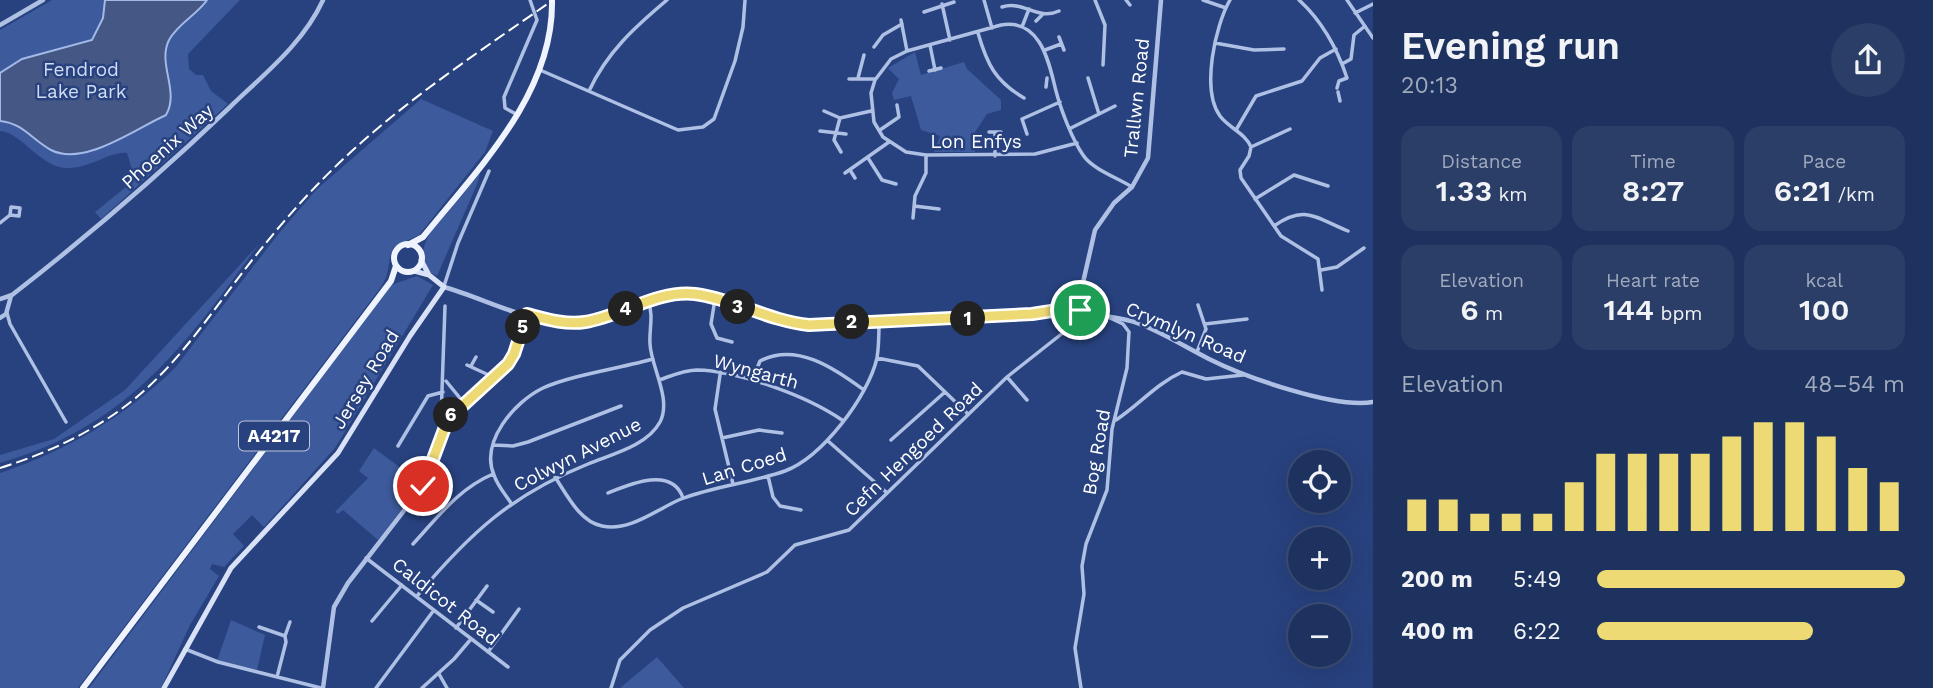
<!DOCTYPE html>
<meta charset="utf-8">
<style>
body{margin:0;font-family:"Work Sans",sans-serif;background:#2b3e68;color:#f1f3f6;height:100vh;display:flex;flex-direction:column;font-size:26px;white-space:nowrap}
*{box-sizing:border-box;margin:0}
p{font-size:23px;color:#a1aabd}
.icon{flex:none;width:38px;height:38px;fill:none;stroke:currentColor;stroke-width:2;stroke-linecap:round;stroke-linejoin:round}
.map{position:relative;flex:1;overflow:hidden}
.drawer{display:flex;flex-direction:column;background:#1e325f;width:560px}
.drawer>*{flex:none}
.buttons{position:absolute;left:1288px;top:450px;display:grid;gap:14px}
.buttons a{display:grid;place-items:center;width:63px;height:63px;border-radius:50%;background:#1e325f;box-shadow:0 7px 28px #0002,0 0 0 2px #3c4d74;font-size:35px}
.pin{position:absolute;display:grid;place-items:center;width:60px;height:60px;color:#fff;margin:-30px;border:4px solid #fff;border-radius:50%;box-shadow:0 2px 7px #0007}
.km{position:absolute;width:35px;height:35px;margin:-18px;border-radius:50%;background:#222;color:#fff;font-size:19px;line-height:35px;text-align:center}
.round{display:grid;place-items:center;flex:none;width:74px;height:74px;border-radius:37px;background:#2b3e68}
.overview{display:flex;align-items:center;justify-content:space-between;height:119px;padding:0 28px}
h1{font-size:38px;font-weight:600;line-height:52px}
.figures{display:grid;grid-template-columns:repeat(3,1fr);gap:10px;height:119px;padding:7px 28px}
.figures div{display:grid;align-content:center;border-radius:18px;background:#2b3e68;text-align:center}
.figures b{font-size:30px;font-weight:600}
.figures small{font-size:19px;font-weight:400}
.figures p{font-size:19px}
.chart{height:196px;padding:14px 28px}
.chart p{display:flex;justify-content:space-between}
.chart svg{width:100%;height:126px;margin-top:7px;stroke:#edda75;stroke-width:6}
ul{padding:0 28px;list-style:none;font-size:23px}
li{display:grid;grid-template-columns:112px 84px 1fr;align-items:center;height:52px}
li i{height:18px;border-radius:9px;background:#edda75}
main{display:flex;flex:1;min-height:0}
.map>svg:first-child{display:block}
.green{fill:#3d5a9c}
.water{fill:#455885;stroke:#a3b9e6;stroke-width:2}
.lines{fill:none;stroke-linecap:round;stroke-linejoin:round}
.minor{stroke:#afc0e5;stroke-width:3.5}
.tertiary{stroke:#afc0e5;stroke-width:4.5}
.secondary{stroke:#d8e1f5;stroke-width:5}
.primary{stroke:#eff3fd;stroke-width:6}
.rail{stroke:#fff;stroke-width:2;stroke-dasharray:12 5;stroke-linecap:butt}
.route-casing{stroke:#fff;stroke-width:14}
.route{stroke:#edda75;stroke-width:9}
.labels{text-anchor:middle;stroke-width:5;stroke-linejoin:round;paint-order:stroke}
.shield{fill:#28427f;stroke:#bec6d9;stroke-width:2}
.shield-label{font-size:18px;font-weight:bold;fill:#fff}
.park-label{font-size:19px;fill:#d2ddf4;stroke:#28427f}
.street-label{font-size:19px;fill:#fff;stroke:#28427f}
</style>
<main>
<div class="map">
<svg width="1373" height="688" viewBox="0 0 1373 688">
<rect width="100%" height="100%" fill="#28427f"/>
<path class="green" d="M52 0H240L188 54 189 69 196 75H203L211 91 228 104 101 219 95 212 131 183V166L127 153C111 150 91 169 65 168 40 166 20 132 0 131V30Z
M915 52 921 75 964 62 967 69 1001 100V110L987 114 975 132V152H934L940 136 921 130 911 96 894 100 892 93 899 79 888 68Z
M421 99 493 131 485 152 419 235 394 247C386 261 392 270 381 287L78 688H0V473C68 450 123 418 175 368L279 233 317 189Z
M481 169 478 182 437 276C393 256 464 190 481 169Z
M259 244C184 347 128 426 0 463V455L54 439 125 390Z
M417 276 433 285 335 448 264 527 252 515 233 534 244 546 224 567 212 564 210 569 219 576 190 625 161 688H89L391 285Z
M374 448 406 472 405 475 422 483 378 540 343 510 338 514 335 512 368 478 359 471Z
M231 620 265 635 257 670 217 661Z
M657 657 684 688H620Z"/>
<path class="water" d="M105 0H207C197 15 178 23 169 40 157 64 180 91 166 115 135 129 84 167 51 150 32 140 23 123 0 121V73L22 59 92 40 103 18Z"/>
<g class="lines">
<path class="minor" d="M984 0 992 28
M1095 0 1105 25 1103 65
M1126 0 1130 5
M1203 0 1226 8
M1230 0C1215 26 1201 90 1220 116 1229 128 1245 133 1251 147L1249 156 1240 170 1241 178 1281 236 1318 259 1322 290
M1299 0C1322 21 1337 48 1347 78L1339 81 1337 88
M1347 0 1373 38
M942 4 950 40
M1002 7C1024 0 1037 21 1059 11
M924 12 954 2
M1355 13 1373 4
M901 20 907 51
M1036 21 1042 15
M1022 27 1029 9
M978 33C987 64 995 81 1024 98
M1059 37 1064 50
M1215 43 1254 50 1284 49
M930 45 935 70
M874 47 883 35 902 24
M1045 50 1061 44
M1342 64 1351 59 1354 35 1365 26
M540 70 678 130 703 127 714 119 735 61 743 27 745 0
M929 71 941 68
M858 78 864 55
M1088 78 1099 114
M849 79H875
M1046 87 1047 78
M589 91C607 52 635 27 667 0
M1338 92 1340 101
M824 111 840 118 871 111
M516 114 505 108 504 97 537 20 530 0
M840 118 834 140 841 152
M1071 128 1115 106
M880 130 899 117 897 105
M1236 130 1256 96 1302 81 1320 58 1336 49
M820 131 846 134
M989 132H1001
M995 132V156
M1027 134 1022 119 1060 102
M1077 143 1035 154 926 155 906 152 883 137 874 122 871 93 875 80 891 59 907 51 1001 25C1041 18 1049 63 1056 91 1061 110 1072 139 1083 155 1092 169 1118 178 1132 187
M1251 147 1290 129
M868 158 882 180 896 184
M850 170 855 178
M845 173 889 142
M1255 199 1294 175 1328 186
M914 206 939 209
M913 218 915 196 926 173V155
M0 223 10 215 11 207 20 208 19 216 10 215
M1274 226C1305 204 1316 218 1348 231
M1321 270 1337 267 1364 248
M444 286 458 243 489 171
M715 299 711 324 717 338 732 342
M7 313 10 324 66 422
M1205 324 1247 319
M1197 352 1206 329 1198 305
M877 358 918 366 968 414
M467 365 493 377
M471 366 476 357
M720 375 715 409 733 484
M1007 377 1027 400
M659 380C671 376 684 370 697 370 739 371 807 396 842 420
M446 381 464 403
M752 381 760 361C797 342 833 368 864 390
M441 418 445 306
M1116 420C1140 404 1156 384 1182 372L1206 379 1243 375
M722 438 759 430 782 433
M891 440 945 392
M828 441 886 492
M493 445 513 446 528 442 621 406
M398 446 428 396 443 392
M768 476 773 497 780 506 801 510
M555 477C567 495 580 522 602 526 630 532 657 509 681 499 714 486 751 483 785 471 822 457 868 397 877 358 879 346 879 333 879 321
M608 493C630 484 672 466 683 498
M511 503C505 494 497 485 494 475 480 442 514 402 543 388 572 375 621 368 653 359
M413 544C438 517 458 489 493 474
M366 558 508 667
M417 596C470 533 511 495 588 464 612 454 647 446 660 422 672 399 651 367 650 344 649 329 654 315 648 301
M476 600 493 612
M372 621 402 585
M259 627 285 636 286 642 277 677
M456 628 487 586
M285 636 290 622
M185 649 218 662 321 688
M488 652 519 609
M439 674 447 688
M376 688 434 610
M422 688 454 659 471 639
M611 688 620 660 650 630 683 608 767 572 795 545 849 530 1007 377 1064 332
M1081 688 1075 648 1084 594 1082 566 1086 544 1107 490 1112 429 1127 368 1129 332 1123 324 1110 318"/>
<path class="tertiary" d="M0 25 43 0
M444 287C487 299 537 328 583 323 621 318 652 293 691 294 731 295 769 321 809 325L1040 313 1058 310 1071 303 1082 287 1095 230 1114 203 1132 187 1148 158 1161 0
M0 299 12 295C88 236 160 174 229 108 263 75 303 44 323 0
M1071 303C1087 318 1117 315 1137 323 1162 332 1185 347 1209 359 1245 377 1335 409 1373 402
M0 318 6 314 11 296
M323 688 334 607 348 583 423 486 448 419 508 364 527 314"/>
<path class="secondary" d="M421 260 429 275
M164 688 231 568 338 453 410 336 444 287 429 275 414 271"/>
<path class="primary" d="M394 258a14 14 0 1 1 28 0a14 14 0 1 1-28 0Z
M408 245 423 237C478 169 554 93 552 0
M83 688 391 281 396 266"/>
<path class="rail" d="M0 468C48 453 93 432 132 401 173 368 202 326 233 285 264 244 297 204 334 168 399 104 479 52 553 0"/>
</g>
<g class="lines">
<defs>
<path id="route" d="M423 486 448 419 508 364 514 354 527 314C546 319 565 325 585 322 622 316 656 290 695 294 734 299 769 321 809 325L1032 314 1058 310 1071 303 1080 310"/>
</defs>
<use href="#route" class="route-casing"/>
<use href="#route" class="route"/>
</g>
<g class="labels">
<rect class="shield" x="239" y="421.5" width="70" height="29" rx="5"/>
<g class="shield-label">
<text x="274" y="442">A4217</text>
</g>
<g class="park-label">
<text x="81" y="76">Fendrod<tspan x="81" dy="22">Lake Park</tspan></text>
</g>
<g class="street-label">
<text transform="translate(1136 98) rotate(-84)" y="7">Trallwn Road</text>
<text x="976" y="148">Lon Enfys</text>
<text transform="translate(167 146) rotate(-42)" y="7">Phoenix Way</text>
<text transform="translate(1186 332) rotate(23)" y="7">Crymlyn Road</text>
<text transform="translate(756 371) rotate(15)" y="7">Wyngarth</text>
<text transform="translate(365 379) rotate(-59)" y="7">Jersey Road</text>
<text transform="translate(913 449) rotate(-44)" y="7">Cefn Hengoed Road</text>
<text transform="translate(1096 452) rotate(-80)" y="7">Bog Road</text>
<text transform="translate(577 454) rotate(-27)" y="7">Colwyn Avenue</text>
<text transform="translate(744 466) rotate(-17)" y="7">Lan Coed</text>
<text transform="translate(446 601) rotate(38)" y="7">Caldicot Road</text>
</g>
</g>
</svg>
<div class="buttons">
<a><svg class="icon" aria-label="locate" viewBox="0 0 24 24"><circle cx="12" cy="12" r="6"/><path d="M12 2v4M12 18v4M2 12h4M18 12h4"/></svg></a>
<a>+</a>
<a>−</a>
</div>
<div class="pin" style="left:1080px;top:310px;background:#1e9e55"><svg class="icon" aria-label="arrive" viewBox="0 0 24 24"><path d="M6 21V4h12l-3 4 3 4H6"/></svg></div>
<div class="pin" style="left:423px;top:486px;background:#d93025"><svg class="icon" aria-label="check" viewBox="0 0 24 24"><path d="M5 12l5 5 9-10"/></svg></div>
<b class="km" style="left:968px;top:319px">1</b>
<b class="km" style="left:852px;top:322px">2</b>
<b class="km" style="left:738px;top:307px">3</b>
<b class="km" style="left:626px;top:309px">4</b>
<b class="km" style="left:523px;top:327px">5</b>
<b class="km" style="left:451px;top:415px">6</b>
</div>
<section class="drawer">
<div class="overview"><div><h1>Evening run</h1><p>20:13</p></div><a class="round"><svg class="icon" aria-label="share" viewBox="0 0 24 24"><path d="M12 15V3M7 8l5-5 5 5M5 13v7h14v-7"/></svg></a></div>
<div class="figures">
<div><p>Distance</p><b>1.33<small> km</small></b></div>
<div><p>Time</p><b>8:27</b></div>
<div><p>Pace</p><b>6:21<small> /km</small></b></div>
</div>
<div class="figures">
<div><p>Elevation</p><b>6<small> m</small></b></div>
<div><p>Heart rate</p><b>144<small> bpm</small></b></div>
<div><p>kcal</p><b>100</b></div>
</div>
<div class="chart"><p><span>Elevation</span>48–54 m</p>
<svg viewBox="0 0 160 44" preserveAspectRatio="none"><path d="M5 44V33M15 44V33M25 44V38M35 44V38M45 44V38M55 44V27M65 44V17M75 44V17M85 44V17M95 44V17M105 44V11M115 44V6M125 44V6M135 44V11M145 44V22M155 44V27"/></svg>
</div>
<ul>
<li><b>200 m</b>5:49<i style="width:100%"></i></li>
<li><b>400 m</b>6:22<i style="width:70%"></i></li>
</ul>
</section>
</main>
